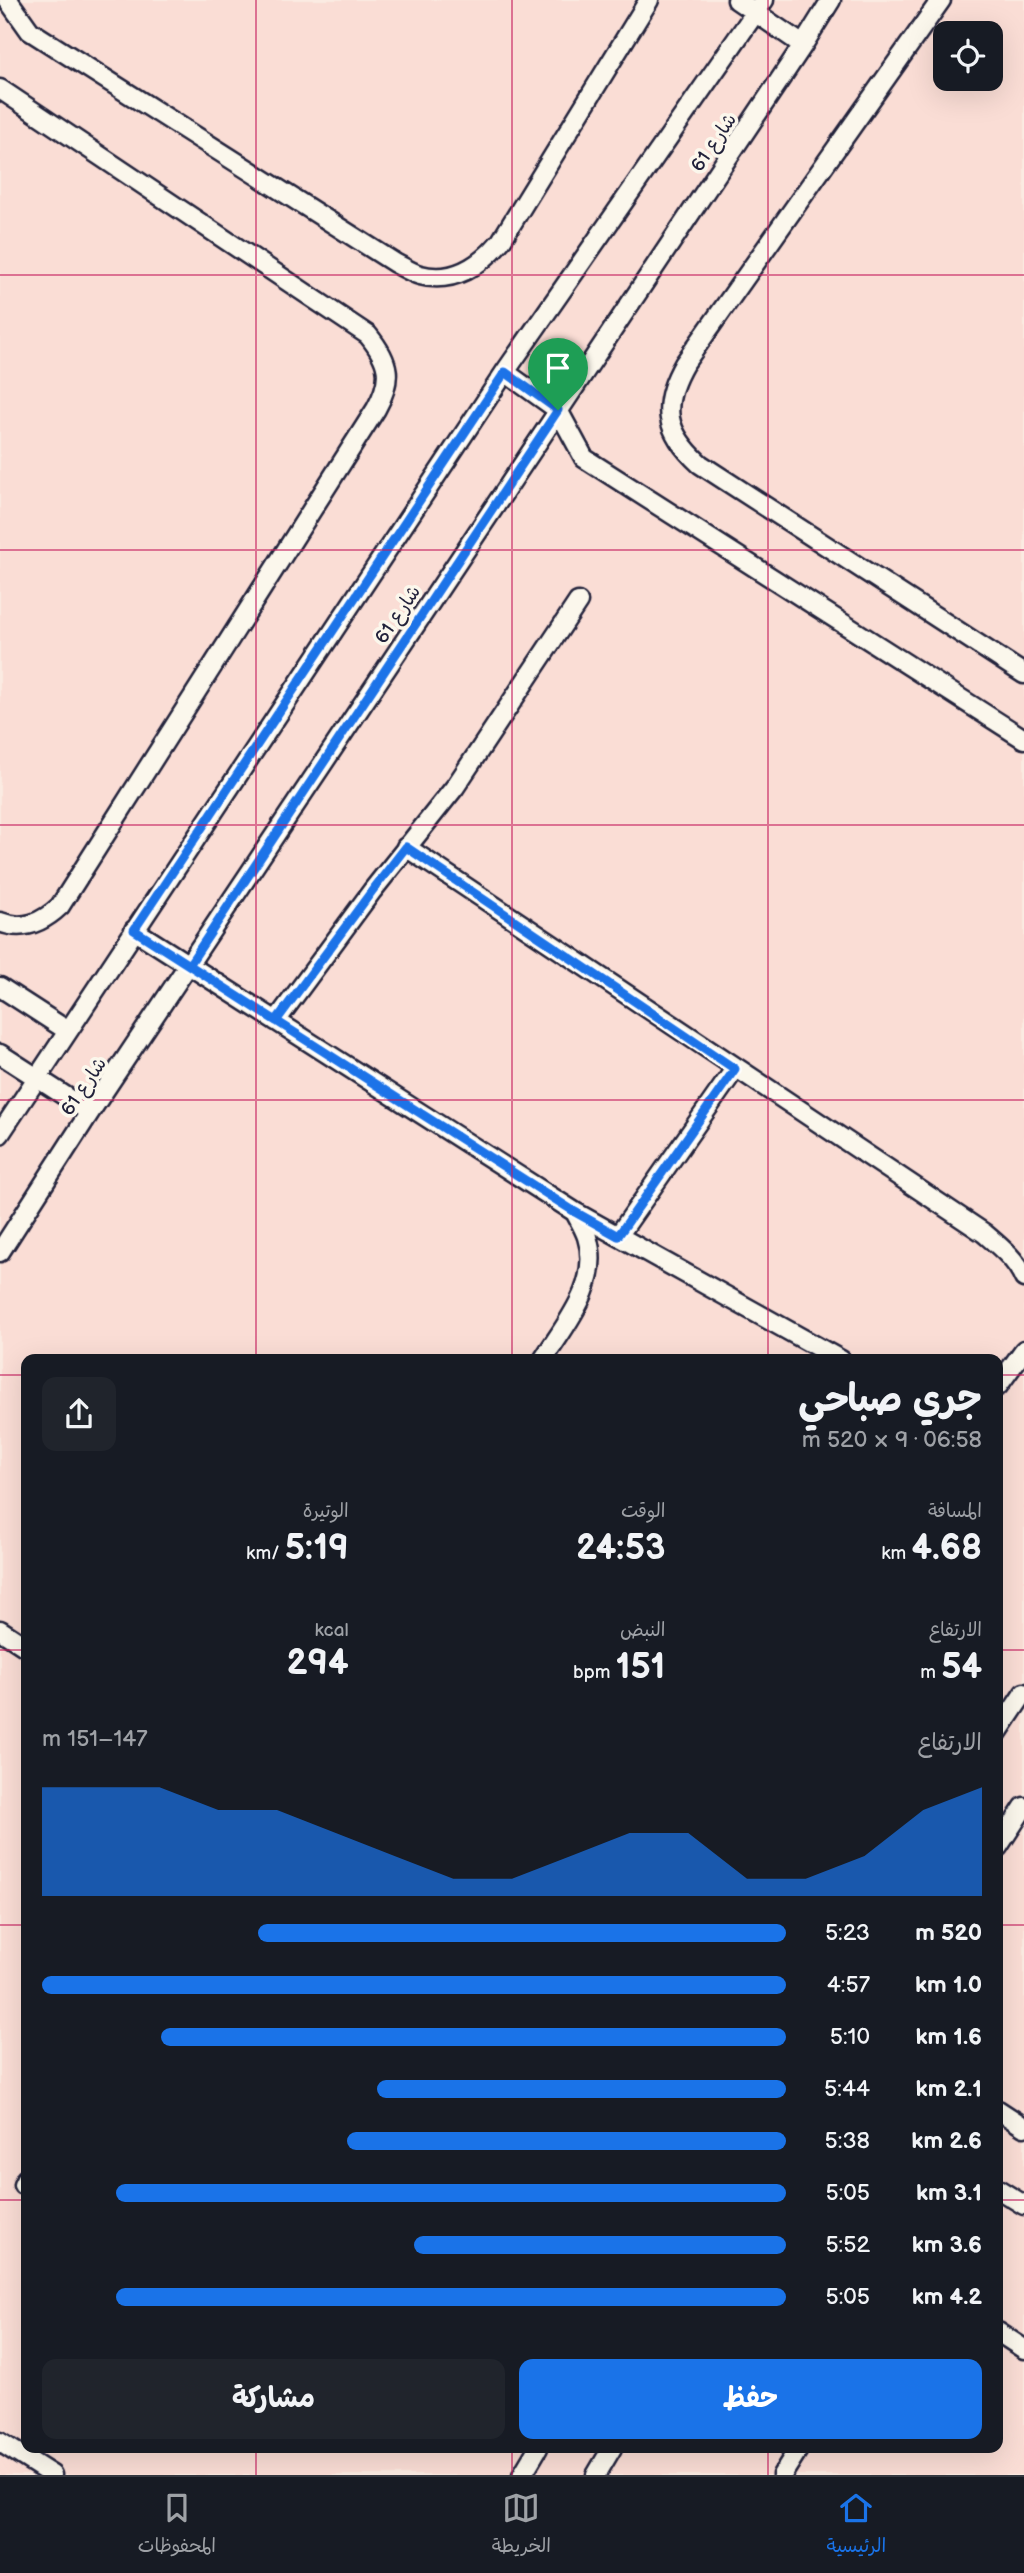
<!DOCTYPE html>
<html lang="ar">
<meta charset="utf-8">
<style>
body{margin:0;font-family:"Balsamiq Sans","Playpen Sans Arabic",sans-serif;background:#20242c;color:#f1f3f6;direction:rtl;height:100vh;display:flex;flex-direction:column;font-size:26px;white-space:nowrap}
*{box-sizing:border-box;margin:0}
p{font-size:23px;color:#9ea1a6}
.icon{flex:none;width:38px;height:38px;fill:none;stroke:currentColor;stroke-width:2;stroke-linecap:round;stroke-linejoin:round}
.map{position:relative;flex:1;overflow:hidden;direction:ltr}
.sheet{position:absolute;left:21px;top:1354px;width:982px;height:1099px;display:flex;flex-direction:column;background:#171b24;border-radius:14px;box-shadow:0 7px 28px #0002;direction:rtl}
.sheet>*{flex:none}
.fabs{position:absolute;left:933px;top:21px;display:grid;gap:14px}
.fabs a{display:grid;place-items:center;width:70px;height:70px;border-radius:14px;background:#171b24;box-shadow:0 7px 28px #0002;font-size:35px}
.pin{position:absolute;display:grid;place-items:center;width:60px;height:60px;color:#fff;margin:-72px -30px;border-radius:50% 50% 50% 0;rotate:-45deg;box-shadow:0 0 7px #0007}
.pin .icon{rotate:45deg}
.round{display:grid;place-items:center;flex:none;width:74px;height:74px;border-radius:14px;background:#20242c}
.overview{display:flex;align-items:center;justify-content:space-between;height:119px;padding:0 21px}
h1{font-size:38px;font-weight:700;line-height:52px}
.figures{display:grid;grid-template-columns:repeat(3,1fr);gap:10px;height:119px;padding:7px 21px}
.figures div{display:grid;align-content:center}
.figures b{font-size:35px;font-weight:700}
.figures small{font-size:19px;font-weight:400}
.figures p{font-size:19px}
.chart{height:196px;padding:14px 21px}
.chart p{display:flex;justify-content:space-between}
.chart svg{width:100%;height:126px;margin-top:7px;fill:#1a73e8;opacity:.7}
.button{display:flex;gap:14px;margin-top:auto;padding:14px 21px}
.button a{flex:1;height:80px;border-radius:14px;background:#1a73e8;color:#fff;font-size:28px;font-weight:700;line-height:80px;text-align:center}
.button a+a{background:#20242c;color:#f1f3f6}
ul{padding:0 21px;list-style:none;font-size:23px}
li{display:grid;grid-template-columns:112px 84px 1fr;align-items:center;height:52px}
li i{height:18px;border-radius:9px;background:#1a73e8}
.tab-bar{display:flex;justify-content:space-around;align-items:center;height:98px;border-top:2px solid #363941;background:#171b24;font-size:19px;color:#9ea1a6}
.tab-bar a{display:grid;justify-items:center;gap:4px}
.tab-bar .selected{color:#1a73e8}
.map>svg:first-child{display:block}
.built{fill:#faddd5;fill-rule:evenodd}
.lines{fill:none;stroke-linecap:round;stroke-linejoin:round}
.service-casing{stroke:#22223b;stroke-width:23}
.service{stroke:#fbf7ec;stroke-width:18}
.route-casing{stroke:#fff;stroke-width:14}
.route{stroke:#1a73e8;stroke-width:9}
.grid{fill:none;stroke:#c2185b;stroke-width:2;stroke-opacity:0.55}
.labels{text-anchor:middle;stroke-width:7;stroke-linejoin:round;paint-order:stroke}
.street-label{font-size:19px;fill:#22223b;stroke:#fbf7ec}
</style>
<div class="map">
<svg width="1024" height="2475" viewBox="0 0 1024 2475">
<rect width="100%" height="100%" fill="#fbebe2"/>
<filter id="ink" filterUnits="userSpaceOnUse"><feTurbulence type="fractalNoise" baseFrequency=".0143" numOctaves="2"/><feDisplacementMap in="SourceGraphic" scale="14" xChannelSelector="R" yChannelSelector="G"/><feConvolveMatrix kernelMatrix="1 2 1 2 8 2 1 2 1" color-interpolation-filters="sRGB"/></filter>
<g filter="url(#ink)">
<path class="built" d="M0 0H1024V2475H0ZM945 33H990V79H945ZM26 1360H998V2448H26Z"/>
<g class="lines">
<defs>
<path id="service" d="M8 0 30 31 395 263C403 267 412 273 420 275 453 284 481 265 501 241L649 0
M737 0 803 45
M941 0 684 364C660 406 665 432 700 464L1024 674
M0 89 368 335C390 362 393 378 376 409L60 906C42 923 23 931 0 922
M505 372 558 410 584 458 1024 739
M406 847 984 1233C999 1246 1016 1259 1024 1278
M134 930 575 1212 841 1360
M0 987 68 1031
M276 1021 372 891 455 787 578 602
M0 1054 90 1112
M0 1134 505 372 764 0
M618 1236 735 1069
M0 1252 90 1112 803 45 831 0
M543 1360C566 1323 602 1283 587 1237 584 1228 579 1220 575 1212
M998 1386 1024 1350
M0 1630 26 1647
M998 1732 1024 1693
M998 1847 1024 1807
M998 2110 1024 2127
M23 2185 26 2179
M998 2189 1024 2205
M998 2332 1024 2349
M0 2442 52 2475
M522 2475 538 2448
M596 2475 612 2448
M782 2475 799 2448"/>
</defs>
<use href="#service" class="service-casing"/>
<use href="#service" class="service"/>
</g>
</g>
<g class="lines" filter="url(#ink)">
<defs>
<path id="route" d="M558 410 505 372 134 930 575 1212 618 1236 735 1069 406 847 372 891 276 1021 189 965 558 410"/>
</defs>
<use href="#route" class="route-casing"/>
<use href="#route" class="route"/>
</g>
<path class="grid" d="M256 0V1360M512 0V1360M768 0V1360M0 275H1024M0 550H1024M0 825H1024M0 1100H1024M0 1375H26M998 1375H1024M0 1650H26M998 1650H1024M0 1925H26M998 1925H1024M0 2200H26M998 2200H1024M256 2448V2475M512 2448V2475M768 2448V2475"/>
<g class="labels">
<g class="street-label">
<text transform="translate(713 142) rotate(-56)" y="7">شارع 61</text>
<text transform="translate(397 614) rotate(-56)" y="7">شارع 61</text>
<text transform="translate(83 1086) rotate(-56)" y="7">شارع 61</text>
</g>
</g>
</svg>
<div class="fabs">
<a><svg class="icon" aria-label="locate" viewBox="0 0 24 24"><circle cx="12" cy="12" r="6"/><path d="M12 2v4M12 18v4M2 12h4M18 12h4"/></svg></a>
</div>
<div class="pin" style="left:558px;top:410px;background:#1e9e55"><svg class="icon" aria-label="arrive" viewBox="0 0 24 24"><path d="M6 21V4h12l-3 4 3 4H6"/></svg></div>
<section class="sheet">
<div class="overview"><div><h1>جري صباحي</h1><p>06:58 · 9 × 520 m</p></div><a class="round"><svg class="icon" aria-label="share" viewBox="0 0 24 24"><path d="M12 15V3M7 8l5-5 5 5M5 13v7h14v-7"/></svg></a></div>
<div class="figures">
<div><p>المسافة</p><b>4.68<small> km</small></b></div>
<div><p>الوقت</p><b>24:53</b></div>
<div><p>الوتيرة</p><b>5:19<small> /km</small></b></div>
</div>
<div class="figures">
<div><p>الارتفاع</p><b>54<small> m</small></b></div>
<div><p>النبض</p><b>151<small> bpm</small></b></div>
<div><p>kcal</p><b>294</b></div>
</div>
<div class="chart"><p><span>الارتفاع</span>147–151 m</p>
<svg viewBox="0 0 160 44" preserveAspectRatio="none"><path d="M0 44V6L10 6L20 6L30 14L40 14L50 22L60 30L70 38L80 38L90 30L100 22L110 22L120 38L130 38L140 30L150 14L160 6V44z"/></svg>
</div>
<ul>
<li><b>520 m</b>5:23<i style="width:71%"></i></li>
<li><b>1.0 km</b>4:57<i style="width:100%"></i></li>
<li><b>1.6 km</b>5:10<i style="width:84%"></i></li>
<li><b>2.1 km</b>5:44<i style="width:55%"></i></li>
<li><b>2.6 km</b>5:38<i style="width:59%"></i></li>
<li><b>3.1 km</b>5:05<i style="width:90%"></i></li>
<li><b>3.6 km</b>5:52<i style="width:50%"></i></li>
<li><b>4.2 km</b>5:05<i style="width:90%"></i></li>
</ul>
<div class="button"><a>حفظ</a><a>مشاركة</a></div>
</section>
</div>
<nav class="tab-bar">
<a class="selected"><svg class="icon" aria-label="home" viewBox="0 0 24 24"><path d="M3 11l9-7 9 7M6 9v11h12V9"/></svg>الرئيسية</a>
<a><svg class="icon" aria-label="map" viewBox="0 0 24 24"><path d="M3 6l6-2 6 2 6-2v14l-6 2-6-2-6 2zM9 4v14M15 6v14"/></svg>الخريطة</a>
<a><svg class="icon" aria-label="saved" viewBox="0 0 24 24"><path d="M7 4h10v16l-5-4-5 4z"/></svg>المحفوظات</a>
</nav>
